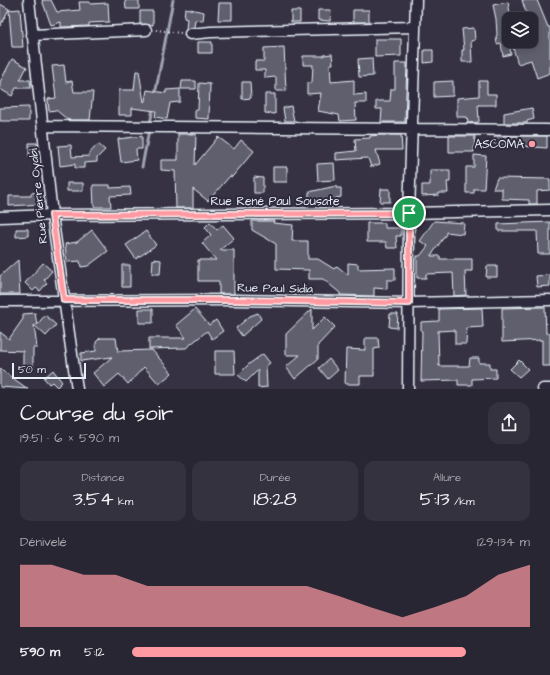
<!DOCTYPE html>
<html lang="fr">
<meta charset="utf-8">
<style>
body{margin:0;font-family:"Architects Daughter",sans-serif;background:#34323f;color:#f1f3f6;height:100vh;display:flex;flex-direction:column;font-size:15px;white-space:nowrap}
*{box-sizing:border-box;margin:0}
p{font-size:13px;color:#a5a5ac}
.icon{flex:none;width:22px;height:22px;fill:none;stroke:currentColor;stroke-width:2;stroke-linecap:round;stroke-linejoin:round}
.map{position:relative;height:389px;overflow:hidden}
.side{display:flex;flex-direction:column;background:#282633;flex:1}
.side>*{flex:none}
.buttons{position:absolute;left:502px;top:12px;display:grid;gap:8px}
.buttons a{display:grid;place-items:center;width:36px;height:36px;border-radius:8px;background:#282633;box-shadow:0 2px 10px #0003,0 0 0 1px #44434e;font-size:20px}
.scale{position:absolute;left:12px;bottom:10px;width:74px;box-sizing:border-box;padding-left:4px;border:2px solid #e8f1f8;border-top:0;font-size:11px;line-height:14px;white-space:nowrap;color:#e8f1f8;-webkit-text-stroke:3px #2f2a3d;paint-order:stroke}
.pin{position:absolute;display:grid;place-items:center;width:34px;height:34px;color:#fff;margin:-17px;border:2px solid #fff;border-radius:50%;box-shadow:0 1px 4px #0007}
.round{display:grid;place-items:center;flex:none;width:42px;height:42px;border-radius:12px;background:#34323f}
.head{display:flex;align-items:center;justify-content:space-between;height:68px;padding:0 20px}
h1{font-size:22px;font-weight:600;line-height:30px}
.figures{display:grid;grid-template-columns:repeat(3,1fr);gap:6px;height:68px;padding:4px 20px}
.figures div{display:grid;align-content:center;border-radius:10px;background:#34323f;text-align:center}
.figures b{font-size:20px;font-weight:600}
.figures small{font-size:11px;font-weight:400}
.figures p{font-size:11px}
.chart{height:112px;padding:8px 20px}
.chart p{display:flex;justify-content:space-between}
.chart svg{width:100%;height:72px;margin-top:4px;fill:#ff9aa2;opacity:.7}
ul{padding:0 20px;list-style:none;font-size:13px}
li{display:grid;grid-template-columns:64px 48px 1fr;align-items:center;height:30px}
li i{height:10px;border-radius:5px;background:#ff9aa2}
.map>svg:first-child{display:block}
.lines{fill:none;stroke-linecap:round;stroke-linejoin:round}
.stream{stroke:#a0a4af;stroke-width:3}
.building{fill:#605e6e;stroke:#e8f1f8}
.minor-casing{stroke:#e8f1f8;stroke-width:13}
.path{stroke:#e8f1f8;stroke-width:2;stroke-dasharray:1 3;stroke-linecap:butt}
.minor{stroke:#2f2a3d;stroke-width:10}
.route-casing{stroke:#fff;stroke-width:8}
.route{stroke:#ff9aa2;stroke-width:5}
.poi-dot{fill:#ff9aa2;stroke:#2f2a3d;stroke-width:1.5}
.labels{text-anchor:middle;stroke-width:4;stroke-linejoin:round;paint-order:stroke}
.poi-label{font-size:12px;fill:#e8f1f8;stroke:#2f2a3d;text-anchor:end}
.street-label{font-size:12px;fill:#e8f1f8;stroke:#2f2a3d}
</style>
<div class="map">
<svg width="550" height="389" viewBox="0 0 550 389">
<rect width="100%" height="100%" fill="#363244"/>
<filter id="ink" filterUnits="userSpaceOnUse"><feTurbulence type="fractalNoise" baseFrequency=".025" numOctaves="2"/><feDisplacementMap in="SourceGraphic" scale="8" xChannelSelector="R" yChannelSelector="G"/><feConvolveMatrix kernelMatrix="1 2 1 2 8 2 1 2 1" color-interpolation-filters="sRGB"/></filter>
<g filter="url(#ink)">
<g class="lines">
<path class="stream" d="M155 95 173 0
M150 124 153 108
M142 167 149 130"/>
</g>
<path class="building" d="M42 0H51L57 12 80 10 79 2H90V4L108 3 109 22 89 23V26L61 27V22L51 25Z
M125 0H139V9H126Z
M522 0H537L548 27H550V73L537 78 531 60 518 64 513 48 531 43V19H528Z
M508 2 511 19H505L511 54 503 56 501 43 497 44 496 36 497 35 496 19 493 5Z
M219 3H232V20H218Z
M0 4 9 9 0 26Z
M185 8 204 12 203 21 195 20 194 27 186 29 187 19 184 18Z
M20 9 23 47H12L9 10Z
M318 10H331L330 21 318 20Z
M353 10H369V22H353Z
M140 11H153V25L140 24Z
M291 11H300V22H291Z
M474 28 475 40 471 41 472 62H462V50H464L462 29Z
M375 39H401V56L375 57Z
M198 42H212V53H198Z
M284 47 286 91H276V77L265 78V70H255V61H264V48Z
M424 50H433V62L424 63Z
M332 54 333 64H330L331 82 354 80V95L366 94V103H355L356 120 340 121 339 115 318 111 321 93 307 94V83H312L313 65H303V56H324V55Z
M372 58 373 76 359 77 358 59Z
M12 59 27 67 20 80H30L31 88H16L12 96 0 89V82Z
M395 63H407L405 122H381L382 109H376V101H390L391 89H395Z
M64 65 66 82 72 81 74 92H93L90 120H68L56 110 49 111 48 99 56 98 52 66Z
M136 71H139L144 102 145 101 147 90 166 93V90L180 89V102L170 103 167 119 155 117 156 111 132 108V115H119V90H134Z
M182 81H196V89H181Z
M453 81V96L434 97V82Z
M479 81H487V94H496V105H478L479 122 468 123 467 117H457V98L479 96Z
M242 82H250L251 98 242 99Z
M199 83 210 84 209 119 195 118V109L198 110Z
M265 94H275V114L265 113Z
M291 106 294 121H285L283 108Z
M29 107V121H0V108Z
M532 108 534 119 527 121V123H504V113Z
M178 134H196L195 165 218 137 234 149 241 140 254 151 232 177 230 176 208 201 193 189V208H176L175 171 161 170V160H178Z
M380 135H401L402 150H376L380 164 371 167 368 158 336 160V153L356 151 355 139 370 138V136Z
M142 136V149H136L137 160 121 162 118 139Z
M449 136H475L474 152H449Z
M495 136H547V148L507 145 506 147 493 143Z
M29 143H37L38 157 29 158Z
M98 144 105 150 97 158V162L84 163V168H75V164L60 166 58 146 71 145 72 157 89 156 88 155Z
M474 155 486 156 484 189H474V193H466V167H474Z
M334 163 335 180 318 181 317 164Z
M273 167H287V182H273Z
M430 170H450V182H447L448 193H439V195L422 196V185H430Z
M254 177 263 178V193H254Z
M497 178 550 179V190L537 191V204H529V200L502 199V189H493Z
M67 183H83V191H67Z
M93 185H110V188L130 187 131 195 110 196 111 207H94Z
M336 186V188H341V197L336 198V202H323V200H309V192Z
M381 189H390V202H380Z
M40 192 41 204 9 206V196H31V193Z
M252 221H274L273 223 293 225 292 241H308V259H318L334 269 337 266 348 275V263L358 264V269L395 268V280H387V289L374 288V296L340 295V293L323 279H309V270L276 269V244L252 230Z
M434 221 464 223 463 234 446 232V234L431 256H440V259H472V271H465L466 295 454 296 453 273 426 274V278H417V256H420L428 246 420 241Z
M210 222 217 230 223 225 234 238 220 250H234V294H219V281H198V260H216L202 243 211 235 205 227Z
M550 222V254H538L537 231H498V224Z
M367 223H385V228H401V236H396L397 248H387L386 242H367Z
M16 229H28V236L16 237Z
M92 230 108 251 88 266 81 267 80 261 67 262 65 244 77 242Z
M146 231 156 245 136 259 126 245Z
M153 259 161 260 160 274H152Z
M18 260 20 294H0V276Z
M43 263 52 271 44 280 47 283 40 291 36 288 33 291 25 283Z
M122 265H130V287H122Z
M487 266H497V277H486Z
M550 275V286L537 287 536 276Z
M545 307 546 333H550V366H542V340L502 342V308Z
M482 308 483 327 467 328 466 344H455V330L438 331 439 366H469L470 358H479V363H490V369H496V378L472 379V385H458V380L421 381 422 331H421V322L439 321V309Z
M139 309H153V323H139Z
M195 309 209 325 216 320 223 331 212 339 207 331 186 348 149 349V338H186L176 325Z
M312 309V330L325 317 335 327 318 345V359L295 379 286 367 300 355H286V334Z
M35 313 37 325 45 315 56 325 46 336 34 325 37 348H33V368L23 367V351L0 350V332L9 339 23 319V314Z
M258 313 261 319 242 336 236 328 250 316Z
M390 314H398L397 328 389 327Z
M100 338H116L118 352 120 351 152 350 172 373 159 384 144 367 128 384 119 374 104 387 93 373 112 357 81 361V353L96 351V342Z
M365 338H378L379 348 374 349V376H360V384H345L346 349 365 350Z
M215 351H234L235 374H215Z
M263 354 270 363 266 366 267 387 258 388V370L246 382 238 375 249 364Z
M329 359 338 370 328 379 319 368Z
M519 360 528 369 519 377 510 369Z
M0 369 28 389 0 387Z
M53 370 62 382 57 387 52 382 49 384 44 378Z"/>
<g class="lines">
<defs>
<path id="minor" d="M29 0 52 215 77 389
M190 34 211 32 415 27
M32 35 146 30
M43 126 548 130
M0 217 52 215 409 213 550 210
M0 301 236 300 409 303 550 300
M408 389 409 213 416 0
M543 389H550"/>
</defs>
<use href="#minor" class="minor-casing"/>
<path class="path" d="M156 30 181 33"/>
<use href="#minor" class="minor"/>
</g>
</g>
<g class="lines" filter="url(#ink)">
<defs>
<path id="route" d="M409 213V303L236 300H64L52 215Z"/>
</defs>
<use href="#route" class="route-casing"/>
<use href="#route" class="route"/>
</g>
<circle class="poi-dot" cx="532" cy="144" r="4"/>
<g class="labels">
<g class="poi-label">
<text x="524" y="148">ASCOMA</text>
</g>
<g class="street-label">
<text transform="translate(38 196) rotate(-96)" y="4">Rue Pierre Oyabi</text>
<text x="275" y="205">Rue René Paul Sousate</text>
<text transform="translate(275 288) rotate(1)" y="4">Rue Paul Sidia</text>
</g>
</g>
</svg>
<div class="buttons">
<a><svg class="icon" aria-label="layers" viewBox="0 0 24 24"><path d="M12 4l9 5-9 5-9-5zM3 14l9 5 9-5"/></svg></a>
</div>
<div class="scale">50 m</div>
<div class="pin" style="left:409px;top:213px;background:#1e9e55"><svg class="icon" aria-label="arrive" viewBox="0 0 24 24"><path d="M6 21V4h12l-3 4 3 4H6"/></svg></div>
</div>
<section class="side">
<div class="head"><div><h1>Course du soir</h1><p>19:51 · 6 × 590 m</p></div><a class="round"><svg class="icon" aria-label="share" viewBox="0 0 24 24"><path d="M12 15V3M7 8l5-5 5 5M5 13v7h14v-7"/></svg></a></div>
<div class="figures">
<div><p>Distance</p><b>3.54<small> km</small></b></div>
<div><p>Durée</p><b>18:28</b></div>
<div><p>Allure</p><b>5:13<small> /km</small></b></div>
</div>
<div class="chart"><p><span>Dénivelé</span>129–134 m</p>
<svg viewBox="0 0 160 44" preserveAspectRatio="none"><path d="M0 44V6L10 6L20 12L30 12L40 19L50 19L60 19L70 19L80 19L90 19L100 25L110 32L120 38L130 32L140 25L150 12L160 6V44z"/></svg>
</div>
<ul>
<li><b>590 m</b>5:12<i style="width:84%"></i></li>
</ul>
</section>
